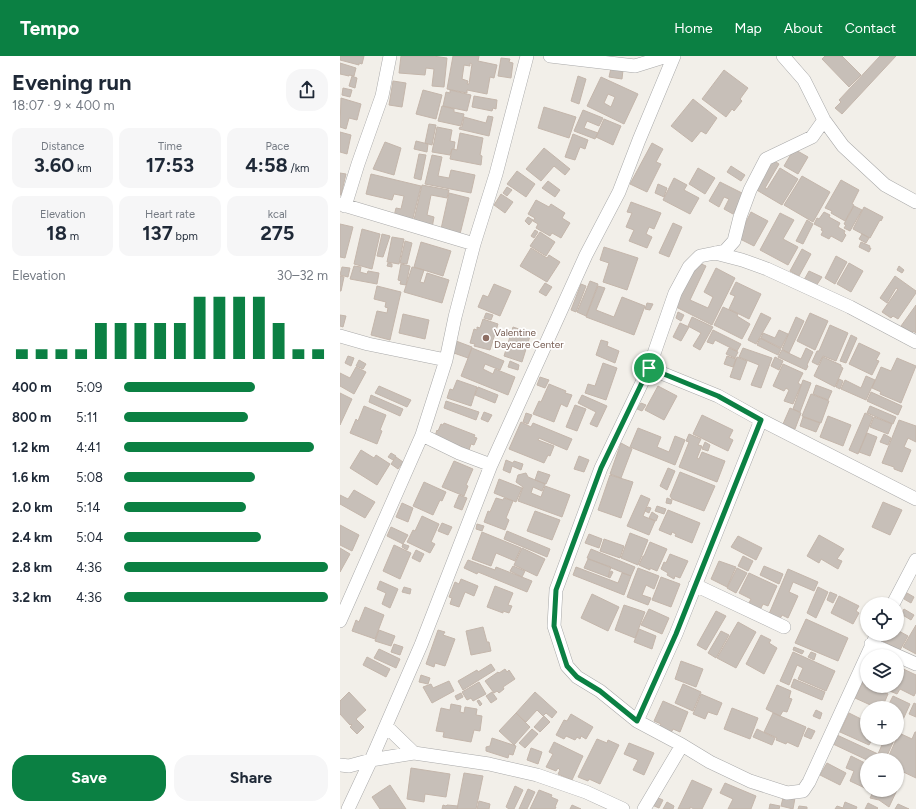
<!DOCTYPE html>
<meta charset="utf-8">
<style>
body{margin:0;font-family:Figtree,sans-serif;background:#f6f6f7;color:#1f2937;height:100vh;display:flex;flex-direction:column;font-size:15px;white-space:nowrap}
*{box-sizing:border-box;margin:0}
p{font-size:13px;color:#747a83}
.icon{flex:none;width:22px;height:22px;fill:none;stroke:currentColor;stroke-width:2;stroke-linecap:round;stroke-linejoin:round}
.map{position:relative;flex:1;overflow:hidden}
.panel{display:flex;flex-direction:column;background:#fff;width:340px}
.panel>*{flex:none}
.tools{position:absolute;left:520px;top:541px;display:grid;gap:8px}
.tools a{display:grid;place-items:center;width:44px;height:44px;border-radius:50%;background:#fff;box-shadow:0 1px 3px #0004;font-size:20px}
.pin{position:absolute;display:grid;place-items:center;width:34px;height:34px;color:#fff;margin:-17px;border:2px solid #fff;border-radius:50%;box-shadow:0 1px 4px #0007}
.round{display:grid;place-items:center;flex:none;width:42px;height:42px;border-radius:16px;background:#f6f6f7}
.summary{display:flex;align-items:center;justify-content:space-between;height:68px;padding:0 12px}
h1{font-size:22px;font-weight:700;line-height:30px}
.metrics{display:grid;grid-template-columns:repeat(3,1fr);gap:6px;height:68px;padding:4px 12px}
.metrics div{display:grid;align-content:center;border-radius:10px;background:#f6f6f7;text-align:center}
.metrics b{font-size:20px;font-weight:700}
.metrics small{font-size:11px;font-weight:400}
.metrics p{font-size:11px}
.chart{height:112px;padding:8px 12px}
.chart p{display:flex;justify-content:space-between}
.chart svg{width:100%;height:72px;margin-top:4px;stroke:#0b8043;stroke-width:6}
.primary-button{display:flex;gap:8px;margin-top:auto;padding:8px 12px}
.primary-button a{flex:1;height:46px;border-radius:16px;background:#0b8043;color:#fff;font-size:16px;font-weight:700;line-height:46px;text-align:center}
.primary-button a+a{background:#f6f6f7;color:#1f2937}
ul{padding:0 12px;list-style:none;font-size:13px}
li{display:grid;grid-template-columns:64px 48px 1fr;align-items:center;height:30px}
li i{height:10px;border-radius:5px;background:#0b8043}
header{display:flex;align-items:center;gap:24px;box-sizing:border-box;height:56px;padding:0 20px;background:#0b8043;color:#fff}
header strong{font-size:19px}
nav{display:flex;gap:22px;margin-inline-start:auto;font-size:14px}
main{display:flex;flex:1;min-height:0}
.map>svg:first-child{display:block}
.building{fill:#c7bfb8;stroke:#c4b6ab;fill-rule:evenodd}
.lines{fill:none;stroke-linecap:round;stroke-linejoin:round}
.minor-casing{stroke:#a9a9a9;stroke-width:14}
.minor{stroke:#fff;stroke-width:13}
.route-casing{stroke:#fff;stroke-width:8}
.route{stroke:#0b8043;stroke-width:5}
.education-dot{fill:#8d6e63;stroke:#fff;stroke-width:1.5}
.labels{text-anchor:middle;stroke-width:3.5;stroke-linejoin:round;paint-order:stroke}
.education-label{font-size:10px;fill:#785e54;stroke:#fff;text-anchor:start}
</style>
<header>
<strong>Tempo</strong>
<nav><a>Home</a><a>Map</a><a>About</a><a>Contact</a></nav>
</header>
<main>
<section class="panel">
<div class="summary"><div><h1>Evening run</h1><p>18:07 · 9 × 400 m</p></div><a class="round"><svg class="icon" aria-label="share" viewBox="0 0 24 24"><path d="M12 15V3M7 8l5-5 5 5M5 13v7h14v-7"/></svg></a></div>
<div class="metrics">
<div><p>Distance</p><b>3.60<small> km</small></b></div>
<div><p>Time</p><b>17:53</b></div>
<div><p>Pace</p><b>4:58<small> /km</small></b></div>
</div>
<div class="metrics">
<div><p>Elevation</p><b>18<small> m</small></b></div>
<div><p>Heart rate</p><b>137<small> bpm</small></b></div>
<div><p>kcal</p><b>275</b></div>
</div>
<div class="chart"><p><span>Elevation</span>30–32 m</p>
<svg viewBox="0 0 160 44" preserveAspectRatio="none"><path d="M5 44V38M15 44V38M25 44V38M35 44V38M45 44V22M55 44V22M65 44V22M75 44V22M85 44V22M95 44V6M105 44V6M115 44V6M125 44V6M135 44V22M145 44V38M155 44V38"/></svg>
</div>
<ul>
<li><b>400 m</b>5:09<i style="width:64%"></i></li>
<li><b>800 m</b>5:11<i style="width:61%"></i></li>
<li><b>1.2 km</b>4:41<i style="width:93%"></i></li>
<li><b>1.6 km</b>5:08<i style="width:64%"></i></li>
<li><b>2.0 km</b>5:14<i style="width:60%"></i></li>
<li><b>2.4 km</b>5:04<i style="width:67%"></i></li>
<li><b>2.8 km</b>4:36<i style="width:100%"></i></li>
<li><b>3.2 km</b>4:36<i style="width:100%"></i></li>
</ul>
<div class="primary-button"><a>Save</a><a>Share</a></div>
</section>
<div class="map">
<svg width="576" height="753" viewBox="0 0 576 753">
<rect width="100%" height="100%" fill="#f2efe9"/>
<path class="building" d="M0 0H24L22 8 19 7V9L0 4Z
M61 0H93L107 2 104 31 92 30 94 13 86 12 85 19 59 17Z
M113 0H139L138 5 157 9 154 22 150 21 147 38 127 34V37L107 33ZM130 7 132 8 129 28H127L128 25 122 23 124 9 130 10Z
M485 0H502L521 19 509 31 482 3Z
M540 0H556L502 58 495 52 501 46 499 44Z
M161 2 170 3 169 6 173 7 171 22 158 20Z
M0 7 16 12 14 20 9 19V20L0 18Z
M271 12 283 14 282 23 269 21Z
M384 14 408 32 400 43 402 45 394 55 392 53 386 61 362 43Z
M12 20 17 22 15 32 9 30Z
M238 20 246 23 239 48 231 45Z
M261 21 298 38 284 68 247 50ZM268 38 275 41 271 51 264 47Z
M53 25 66 27 62 51 49 49Z
M3 32 12 34 10 41 2 39Z
M83 34 102 39 96 63 76 58Z
M110 34 131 39 127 55 103 50 106 36 110 37Z
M134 40 157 44 156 53 153 52 152 55 132 51Z
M1 42 21 48 17 64 9 62 6 73 0 71Z
M353 43 377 62 366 78 361 75 352 86 331 70Z
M102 50 114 53V56L124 58 121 70 98 65Z
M204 51 236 61 229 82 198 72Z
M243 54 263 62 259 70 247 65 244 72 258 77 255 83 234 75Z
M148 60 153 61 149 80 119 73 120 71H122L124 61 146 67Z
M264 63 281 70 273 89 256 81Z
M89 68 96 69 92 89 85 87Z
M97 71 112 74 110 85 115 86 114 93H112L110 99 92 96Z
M0 76 11 79 7 98 0 96Z
M120 77 143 82 140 99 142 100 141 109 110 103 112 93 117 94Z
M233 78 248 84 245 93 240 91 235 104 225 101Z
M76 85 88 88 87 96 74 93Z
M45 86 61 92 54 119 33 113Z
M312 87 323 93 316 106 321 108 307 136 290 128Z
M204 92 230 113 225 119 214 110 201 125 186 113Z
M454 93 468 101 458 118 444 110Z
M79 98 86 99 81 124 74 122Z
M92 99 102 101 98 120 109 122 111 114 135 119 131 137 85 128Z
M433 104 439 108 425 132 427 133 440 112 458 123 442 149 415 133Z
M391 110 405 119 401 125 387 116Z
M358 112 375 122 365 138 349 128Z
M177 115 195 128 186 141 167 128Z
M0 117 6 118 1 139H0Z
M31 118 81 130 72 166 54 160 56 152 61 153 64 140 54 138 52 144 26 138Z
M462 120 490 136 473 166 444 149Z
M334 122 347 129 344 134 359 142 350 158 323 144Z
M501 124 519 134 512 148 514 149 505 165 491 157 492 155 485 152Z
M208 125 220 134 215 141 202 132Z
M380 126 404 138 393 158 384 153 389 143 384 141 379 151 369 145Z
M318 128 327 132 324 141 315 137Z
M82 129 109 134 107 142 91 139 87 159 94 161 92 172 73 168Z
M167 131 172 134 167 140 163 137Z
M109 137 129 142 120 178 101 173Z
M161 138 173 146 165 157 154 149Z
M196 144 209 151 211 148 225 157 222 162 230 167 221 182 212 177 210 180 196 172 198 168 193 165 195 162 188 158Z
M291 146 321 157 314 173 309 171 306 178 312 181 307 192 289 185 294 174 286 171 292 157 287 156Z
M514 150 522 154 510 175 504 172 506 169 504 168Z
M524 151 543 161 541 165 540 164 530 182 513 173Z
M411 156 428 165 414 190 398 182Z
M484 156 490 159 489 161 500 167 498 171 505 175 504 177 506 179 502 186 491 180 489 183 481 179 483 175 481 174 482 172 474 168 477 162 479 163Z
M440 157 454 164 443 183 458 191 448 209 420 194Z
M188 161 193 164 189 169 185 165Z
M467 164 473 168 463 188 456 185Z
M333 167 342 171 329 201 319 197Z
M0 168 13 171 5 202 0 201Z
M22 173 40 178 32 213 14 208Z
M195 174 198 176 194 182 191 180Z
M200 176 215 186 206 200 190 190Z
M42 178 50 180 43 201 37 200Z
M522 178 529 182 526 187 519 183Z
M52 181 64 183 59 208 47 206Z
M65 185 72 187 67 208 60 207Z
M81 186 111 195 103 220 74 211Z
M521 186 530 190 529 192H531L529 196 519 191Z
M264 191 298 202 287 234 263 226 269 207 260 204Z
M191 192 207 202 209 199 220 206 207 226 180 210Z
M462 193 471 198 459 220 450 215Z
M496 200 507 206 495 228 485 222Z
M48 207 52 208V211L47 210Z
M359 207 366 210 350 244 368 252 373 241 364 236 376 212 395 222 372 269 334 250 353 211Z
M509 207 523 215 511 236 497 228Z
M61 208 70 210 66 229 60 228 61 225 58 224Z
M14 210 21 211 20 216 27 218 28 215 39 217 37 228 10 223Z
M559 210 564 214 562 217 557 214Z
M2 211 10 212 8 221 0 219Z
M72 211 84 214 80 226 84 227 87 217 109 224 102 247 64 236Z
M469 215 482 221 476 230 464 224Z
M0 220 4 221 1 235H0Z
M555 220 576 235V237L558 263 553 260 551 262 542 256 558 233 556 232 547 247 540 242Z
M250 225 258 228 246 260 237 256Z
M396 226 421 238 409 263 389 253 395 240 390 238Z
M205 227 212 231 206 240 199 236Z
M154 228 171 235 160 260 138 251 143 239 148 241Z
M241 228 246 230 236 256 231 254Z
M37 230 61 236 50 284 31 279 37 255 47 257 48 252 45 251 46 246 34 243Z
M258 230 265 232 256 254 274 261 282 241 305 250 294 279 246 261Z
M307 247 313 248 310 254 305 253Z
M576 249V277L573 275 572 277 561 270Z
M383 251 398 258 397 260 410 268 402 283 374 269Z
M338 256 344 259 341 265 336 262Z
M146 257 153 259 151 264 144 262Z
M421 257 431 262 416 288 408 284Z
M470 257 488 265 475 294 457 285Z
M63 258 89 264 85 283 59 277Z
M0 259 6 260 3 271 0 270Z
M352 261 373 271 360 294 353 290 361 277 348 270Z
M456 261 464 265 449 297 442 293Z
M143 263 158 268 150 294 134 290 135 288 130 287 134 273 137 274V271L140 272Z
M340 267 349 271 341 285 333 281Z
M490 269 508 277 496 305 483 300 478 309 472 306 477 295H479Z
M173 271 191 277 182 306 164 300Z
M373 274 401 288 397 295 375 284 373 288 367 286Z
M439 274 448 278 441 292 421 282 423 277 435 282Z
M511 279 517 282 506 307 500 305Z
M420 282 441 293 438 299 417 289Z
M261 284 268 286 267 290 279 295 275 307 256 299Z
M116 285 132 291 128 302 111 296Z
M519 287 540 297 536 304 539 305 532 319 509 308Z
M132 292 164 305 160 314 145 308 143 313 153 318 155 313 175 321 168 339 121 320Z
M389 292 398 296 395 302 386 298Z
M403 292 432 302 421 332 411 329 419 309 399 301Z
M466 292 473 296 467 309 468 310 466 314 438 301 442 294 461 303Z
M8 300 14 302 11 310 5 307Z
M387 300 396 303 393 311 384 308Z
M397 301 407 305 400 324 390 321Z
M435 301 443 305 439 314 431 310Z
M483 301 501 309V311L503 312 495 331 474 320Z
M557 302 576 310 561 347 540 338 541 336 532 332 541 311 551 315Z
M19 304 26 308 23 313 16 310Z
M170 305 179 309 178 314 168 311Z
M263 307 277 312 266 344 245 337 248 328 255 330Z
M443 308 463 317 458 327 461 329 453 348 444 345 449 334 446 332 444 335 433 330Z
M16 311 26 316 14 338 0 330V317L10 322Z
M526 320 535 324 526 344 501 333 505 324 521 332Z
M200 321 209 324 205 332 197 329Z
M499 323 503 325 500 333 496 331Z
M117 324 137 331 131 350 107 342 110 333 113 334Z
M463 324 471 327 460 356 453 353Z
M209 328 226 335 225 337 232 339 227 351 221 348 214 366 193 358 199 345 201 346Z
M476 329 492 335 488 344 473 338Z
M39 330 71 344 67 351 35 337Z
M318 330 337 340 324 364 305 354Z
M138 331 158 339 155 347 135 339Z
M531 336 562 350 558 359 527 345Z
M0 337 12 343 0 369Z
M471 338 489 345 481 367 462 360Z
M31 339 63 353 60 360 29 346Z
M242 339 267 350 257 371 250 368 256 356 238 347Z
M106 345 139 356 136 364 104 352Z
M301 347 306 349 302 355 297 353Z
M235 349 246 353 237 375 226 371Z
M24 350 46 359 40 374 42 375 37 388 10 377 16 363 18 365Z
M530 350 556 361 553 368 527 357Z
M450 352 461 357 455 373 443 368Z
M144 356 152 359 148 366 141 363Z
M186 357 192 359 188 368 183 366Z
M525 357 533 361 518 398 509 394Z
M362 359 393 374 389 382 393 384 388 395 353 378Z
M488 360 511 369 503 390 480 381Z
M463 361 480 367 476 376 460 370Z
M534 361 552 368 548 378 530 371Z
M559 364 576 370V386L568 382 564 391 571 394 562 416 554 413V411L542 407Z
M181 366 191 371 193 367 232 383 227 394 199 382 198 384 214 390 210 400 208 399 204 407 169 393Z
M104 367 135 379 134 381 137 382 134 389 131 388 129 394 95 380 97 374 98 375 101 368 103 369Z
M298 372 321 381 317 391 329 396 335 380 345 384 335 409 290 391Z
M527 377 537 381 530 400 519 396Z
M349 378 361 383 358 389 362 390 357 402 359 403 362 396 385 405 377 426 339 411 349 386 346 385Z
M544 378 551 382 548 389 540 386Z
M365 386 370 389 368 395 362 393Z
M281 387 292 393 281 422 270 418Z
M21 394 34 402 36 399 50 408 37 429 10 412Z
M51 397 56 400 53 404 48 401Z
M239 400 249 404 244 416 234 413Z
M56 401 63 406 58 413 51 408Z
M166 404 173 407 174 405 183 408 181 414 172 410 170 417 163 414Z
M114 405 133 413 126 429 128 430 124 440 102 431Z
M328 412 335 415 327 434 320 430Z
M198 415 210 419 206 428 195 424Z
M340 416 375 430 364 455 332 443 330 440Z
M186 417 188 421 205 428 202 435 193 431 191 437 201 441 205 430 230 439 222 461 178 445 183 431 176 426 178 419Z
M270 419 293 426 281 462 258 454Z
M159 423 182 432 176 446 154 437Z
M84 426 106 436 102 445 100 444 93 459 73 450Z
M14 434 35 446 25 462 0 448V439L8 443Z
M119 439 127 442 122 454 114 451Z
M301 439 310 443 303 460 315 465 309 479 287 470Z
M156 442 163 444 164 442 173 445 166 462 169 464 165 474 144 466 148 455 150 456Z
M327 442 332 444 331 448 326 447Z
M543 446 562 454 550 479 532 471Z
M62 447 73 452 68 466 56 461Z
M317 450 326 453 324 458 315 455Z
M308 451 311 452 309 457 305 455Z
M328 454 360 467 352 487 335 480 336 478 332 476 331 479 319 474Z
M195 455 220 464 212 484 187 475Z
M312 456 318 460 316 465 309 462Z
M82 460 99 468 91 486 95 488 90 497 67 486 73 474 75 475Z
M102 467 112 471 108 479 98 475Z
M137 468 144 470 142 475 136 473Z
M0 469 19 479 12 495 0 489Z
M51 471 68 479 63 488 47 480Z
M167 475 210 493 207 501 164 483Z
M142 476 181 492 175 505 156 497 151 510 132 503Z
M290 477 308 484 298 509 281 502Z
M249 478 262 483 259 492 245 487Z
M479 479 504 493 497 503 502 505 498 513 481 503 479 507 467 500Z
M398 480 422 492 416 504 391 491Z
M264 483 284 490 280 502 260 495Z
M310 486 327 493 317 515 310 512V514L299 509 303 500H304Z
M63 488 69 490 67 494 62 491Z
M54 489 71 497 60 523 43 515Z
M0 492 10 498 0 516Z
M182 492 205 503 197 520 174 509Z
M251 493 295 511 291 520 247 502Z
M76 494 84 498 80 506 72 502Z
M330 498 348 505 340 522 335 520 334 523 327 519 328 517 321 513 324 506 326 507Z
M403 500 413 505 408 515 398 510Z
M248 503 271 511 268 521 244 512Z
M128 504 155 514 156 511 192 525 187 536 138 516 137 518 124 512Z
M379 505 396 511 387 531 371 523Z
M173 510 185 515 182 521 170 515Z
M424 510 443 518 439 528 420 519Z
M236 511 278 527 282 517 291 520 284 539 233 519Z
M298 512 319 520 314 533 306 529 302 539 311 542 308 549 287 541Z
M397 512 407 517 396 537 387 532Z
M448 513 478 526 474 535 453 526 449 536 458 540 448 562 442 559 440 563 429 558Z
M271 515 273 516 270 522 268 521Z
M409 517 437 530 428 550 423 548 420 554 408 549 411 543 399 537Z
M321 521 340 528 331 551 312 544Z
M121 523 138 530 134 540 125 536 119 551 110 548 112 542 109 541 115 526 119 528Z
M40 525 58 533 50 552 42 548 46 537 37 533Z
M155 530 173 537 168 549 172 550 169 557 163 555V557L147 551Z
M64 531 71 533 70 538 62 536Z
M478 531 488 536 476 562 467 557Z
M490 536 497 539 493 547 487 544Z
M567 537 574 541 571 547 564 543Z
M252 538 279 551 268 575 241 562Z
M499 540 519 550 516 555 519 557 513 568 491 557Z
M284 549 305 556 295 582 275 574Z
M25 551 44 559 35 583 12 575 16 564 19 566Z
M309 553 329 562 322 578 301 569Z
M564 553 574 559 571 564 561 558Z
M376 555 386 560 366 594 357 589Z
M466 563 508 582 498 605 455 587Z
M398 566 416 576 396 612 377 602Z
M576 569V598L563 591Z
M143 571 147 586H149L151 595 131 599 126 575Z
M299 573 316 580 312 593 294 586Z
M39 574 55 580 51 590 35 585Z
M98 574 105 576 103 579 115 583 105 610 95 607 94 611 86 608Z
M557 574 568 580 560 594 541 584 545 578H557Z
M381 575 389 579 376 602 368 597Z
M421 579 431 584 429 587 437 592 424 618 406 608Z
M54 588 63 591 60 599 51 596Z
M454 591 464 595 462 598 453 594Z
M39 593 60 603 56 612 34 602Z
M453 596 495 615 486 635 458 623 463 612 457 609 449 629 440 625Z
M471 596 476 598 474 604 468 601Z
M27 601 50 613 46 621 23 609Z
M341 605 363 613 356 631 335 623Z
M151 608 155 614 123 634 118 625 137 614 138 616Z
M557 610 576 619V636L574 640 560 633 557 638 545 633 546 630H557Z
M165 613 167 616 169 614 175 623 163 631 164 633 159 637 157 635 154 637 145 625 158 616 159 617Z
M81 619 90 622 88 628 79 626Z
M454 623 485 636 482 644 451 631Z
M109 625 114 635 92 647 83 631 91 628 93 632Z
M139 626 146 638 133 645 131 642 127 644 122 636Z
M523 626 527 628V630H531L548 638 542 652H537L515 642Z
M343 628 361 636 353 655 335 647Z
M437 629 451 635 449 642 452 643 447 656 443 655 440 660 426 653Z
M9 636 26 654 16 663 24 671 17 678 10 671 12 669 11 668 10 669 0 658V645Z
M152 636 157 643 151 647 146 640Z
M195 636 217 656 212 662 206 657 203 660 197 654 186 666 176 657Z
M121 637 123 641 117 644 115 640Z
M361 638 382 647 377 659 368 656 365 663 353 658Z
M553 640 570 648 557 677V658L559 653 549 648Z
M139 644 142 648 140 650 137 645Z
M323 645 348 656 340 676 333 673 331 677 319 672 321 668 314 665Z
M574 647 576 648V661L569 658Z
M111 648 121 650 120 656 124 657 125 651 137 653 136 659 142 660 140 675 134 674 131 686 103 681 104 676 96 675 101 652 110 654Z
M392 652 418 662 410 683 384 673Z
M476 654 482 657 480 663 473 660Z
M176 657 190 671 174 689 159 675Z
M433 657 466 671 458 691 447 686 446 688 436 684 437 682 424 676Z
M509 657 527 666V682H533L529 689 500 676Z
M231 658 253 671 246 683 241 680 240 683 237 681 235 684 226 680 224 683 216 679 224 664 227 665Z
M204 660 210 666 200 676 194 671Z
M468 672 475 675 471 683 464 680Z
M192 673 198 678 185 692 179 687Z
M417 673 435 682 432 689 413 681Z
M575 676H576V722L557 713V704H547L559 677 572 683Z
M497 679 538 698 545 682H555L545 704H527L493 688Z
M152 682 176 690 173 699 169 698 168 702 146 695V691L150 690Z
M257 683 267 687 268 684 279 689 260 728 249 723 248 725 238 721Z
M214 686 243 700 232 724 218 718 220 714 218 712 216 715 206 711 213 698 209 696Z
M289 687 314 697 304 719 293 714 298 704 284 698Z
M191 692 202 696 198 708 187 704Z
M511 700 527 708V733L510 725 514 715 506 712Z
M487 707 506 717 500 729 480 719Z
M71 712 110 718 106 741 85 738 84 746 67 743Z
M124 717 143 720 136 753H117Z
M557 720 562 724 557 733Z
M352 724 372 733 362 753H354L350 751V753H338Z
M385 727 416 740 411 753H388L393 743 380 737Z
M50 729 66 753H40L32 741Z
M175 730 183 734 174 753H169L166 751Z
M188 733 195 736 187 753H179Z
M199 734 212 739 211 741 218 744 215 751H216L215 753H190Z
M534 734H557L549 751 539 744 530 742Z
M316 741 323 744 319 752 312 749Z
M448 741 455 742 453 753 441 750 443 742 448 744Z
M139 745 150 748 149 753H137Z
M327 746 334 750 333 753H323Z
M505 746 517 751 516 753H495L497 750 503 752Z
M528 747 538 752 537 753H525Z
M430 748 440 750 439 753H429Z
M558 748 569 753H555Z
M103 749 106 750 107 749 118 750 117 753H102Z
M232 749 241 753H230Z
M459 750 467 751V753H458Z"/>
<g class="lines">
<defs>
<path id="minor" d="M210 0 295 10 327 0
M443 0 464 24 484 64 503 90 545 129 576 146
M484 64 472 81 426 103 410 134 400 161 394 185 385 195 360 200 349 211 335 237 309 312 261 412 216 534 214 570 227 610 237 621 260 635 297 665 342 689 370 706 410 725 447 737 463 735 469 726 537 578
M0 148 134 188
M5 150 18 108 42 40 50 0
M375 197 402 204 427 213 510 251 576 286
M0 280 28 288 106 304
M309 312 378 340 421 364 576 443
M151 409 119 397 82 379 106 304 115 261 134 188 156 118 187 0
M355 529 444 571
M553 548 576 504
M0 565 82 379
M531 588 576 608
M297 665 336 578 421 364
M46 670 74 697
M0 709 9 710 31 704 74 697 149 708 197 719 246 736 283 753
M8 753 31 704 81 589 151 409 246 199 279 136 299 84 334 0
M304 753 342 689"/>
</defs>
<use href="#minor" class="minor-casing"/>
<use href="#minor" class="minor"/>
</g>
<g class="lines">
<defs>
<path id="route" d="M309 312 378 340 421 364 336 578 297 665 260 635 237 621 227 610 214 570 216 534 261 412Z"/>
</defs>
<use href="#route" class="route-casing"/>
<use href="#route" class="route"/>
</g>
<circle class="education-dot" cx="146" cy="282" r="4"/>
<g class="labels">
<g class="education-label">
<text x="154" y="280">Valentine<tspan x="154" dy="12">Daycare Center</tspan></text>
</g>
</g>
</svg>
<div class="tools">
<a><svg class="icon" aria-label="locate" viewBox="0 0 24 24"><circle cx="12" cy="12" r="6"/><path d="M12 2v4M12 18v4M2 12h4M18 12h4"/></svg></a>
<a><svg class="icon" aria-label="layers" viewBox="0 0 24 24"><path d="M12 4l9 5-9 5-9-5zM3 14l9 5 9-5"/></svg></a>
<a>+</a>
<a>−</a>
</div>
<div class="pin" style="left:309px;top:312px;background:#1e9e55"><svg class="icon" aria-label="arrive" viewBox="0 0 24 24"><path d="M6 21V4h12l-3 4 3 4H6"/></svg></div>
</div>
</main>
